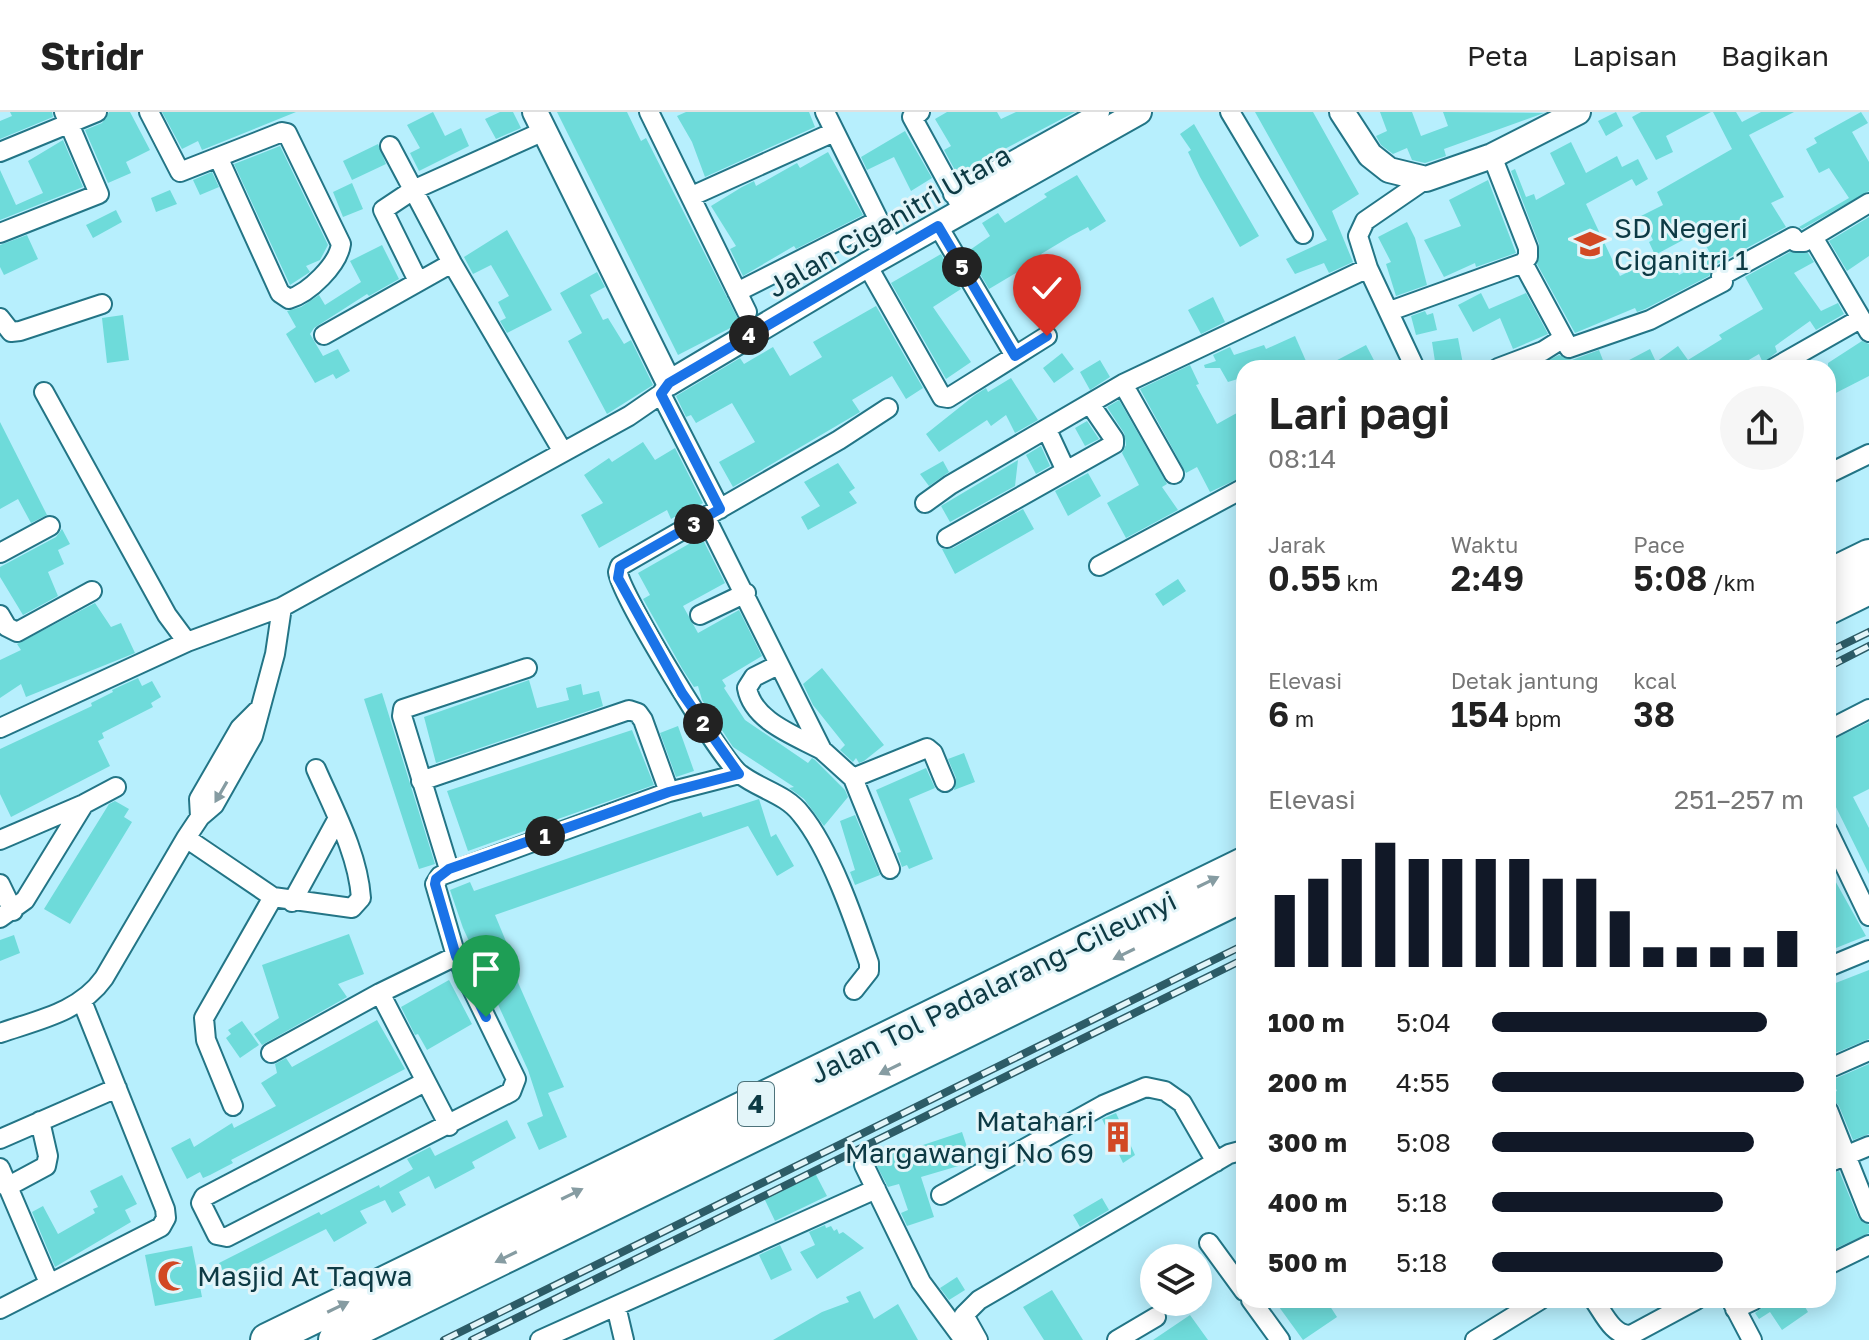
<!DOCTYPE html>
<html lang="id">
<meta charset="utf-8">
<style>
body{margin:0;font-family:"Golos Text",sans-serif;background:#f6f6f6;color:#222;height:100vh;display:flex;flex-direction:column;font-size:30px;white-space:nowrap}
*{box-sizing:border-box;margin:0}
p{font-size:26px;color:#767676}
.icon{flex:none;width:44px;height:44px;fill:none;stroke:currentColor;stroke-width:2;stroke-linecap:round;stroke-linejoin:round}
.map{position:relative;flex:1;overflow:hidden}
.sheet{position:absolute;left:1236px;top:248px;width:600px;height:948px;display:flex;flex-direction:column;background:#fff;border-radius:24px;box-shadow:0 4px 20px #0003}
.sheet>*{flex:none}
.fabs{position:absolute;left:1140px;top:1132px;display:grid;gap:16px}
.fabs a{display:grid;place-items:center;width:72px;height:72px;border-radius:50%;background:#fff;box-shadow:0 4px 20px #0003;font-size:40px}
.pin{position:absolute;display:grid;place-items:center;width:68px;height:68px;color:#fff;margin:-82px -34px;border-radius:50% 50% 50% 0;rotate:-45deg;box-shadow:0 0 8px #0007}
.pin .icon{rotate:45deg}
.km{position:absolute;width:40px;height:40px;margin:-20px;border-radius:50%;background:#222;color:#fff;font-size:22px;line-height:40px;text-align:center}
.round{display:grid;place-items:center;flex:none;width:84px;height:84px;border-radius:42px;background:#f6f6f6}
.overview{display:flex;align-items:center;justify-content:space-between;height:136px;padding:0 32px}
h1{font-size:44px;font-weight:600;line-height:60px}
.metrics{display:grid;grid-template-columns:repeat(3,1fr);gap:12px;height:136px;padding:8px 32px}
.metrics div{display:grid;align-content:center}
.metrics b{font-size:34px;font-weight:600}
.metrics small{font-size:22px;font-weight:400}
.metrics p{font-size:22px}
.chart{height:224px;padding:16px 32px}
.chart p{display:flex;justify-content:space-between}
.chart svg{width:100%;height:144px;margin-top:8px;stroke:#111827;stroke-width:6}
ul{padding:0 32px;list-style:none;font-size:26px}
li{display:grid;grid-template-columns:128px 96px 1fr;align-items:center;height:60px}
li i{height:20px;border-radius:10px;background:#111827}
header{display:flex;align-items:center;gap:48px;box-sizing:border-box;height:112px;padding:0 40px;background:#fff;border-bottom:2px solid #e0e0e0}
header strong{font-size:38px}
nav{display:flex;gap:44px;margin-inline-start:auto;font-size:28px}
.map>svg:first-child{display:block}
.building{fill:#6edbda}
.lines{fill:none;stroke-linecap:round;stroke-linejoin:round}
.street-casing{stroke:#237586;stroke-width:22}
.secondary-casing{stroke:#237586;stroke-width:28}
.highway-casing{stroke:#237586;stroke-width:36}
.street{stroke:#fff;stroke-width:18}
.secondary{stroke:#fff;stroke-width:24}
.highway{stroke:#fff;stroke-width:32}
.rail-casing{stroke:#2d5c67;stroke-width:8}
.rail{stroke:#e3f5f9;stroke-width:5;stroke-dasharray:15;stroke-linecap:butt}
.oneway{fill:#869ca2}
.route-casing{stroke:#fff;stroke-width:16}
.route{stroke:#1a73e8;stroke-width:10}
.labels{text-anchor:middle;stroke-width:6;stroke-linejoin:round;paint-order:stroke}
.shield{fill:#e3f5f9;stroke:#4d727a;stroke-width:2}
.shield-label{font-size:26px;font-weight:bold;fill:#0d3a44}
.street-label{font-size:28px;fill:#0d3a44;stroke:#e3f5f9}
.poi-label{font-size:28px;fill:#0d3a44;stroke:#e3f5f9;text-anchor:start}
</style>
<header>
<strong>Stridr</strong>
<nav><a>Peta</a><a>Lapisan</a><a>Bagikan</a></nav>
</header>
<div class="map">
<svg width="1869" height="1228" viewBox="0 0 1869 1228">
<rect width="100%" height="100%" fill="#b7effd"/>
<path class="building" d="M10 0H52L53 5 0 27V9L12 4Z
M109 0H130L150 38 126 50 131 61 108 71 85 18 102 11Z
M162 0H296L202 38 198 29 182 37Z
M433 0 445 24 461 16 469 34 419 59 410 41 420 36 407 13Z
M500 0H513L521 16 496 27 485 7Z
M557 0H627L641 29 646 26 740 211 678 243Z
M686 0H809L815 15 705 65 692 30 677 4Z
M947 0H997L1001 7 1016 0H1075L957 62 944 38 951 34 935 7Z
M1255 0H1313L1359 82 1332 99 1353 150 1329 161 1324 151 1295 162 1286 147 1327 128Z
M1380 0H1412L1421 24 1448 14 1443 0 1544 1 1444 37 1446 44 1425 51 1412 48 1407 36 1393 42 1381 33 1376 24 1387 19Z
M1616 0 1623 14 1606 24 1598 9Z
M1641 0H1711L1666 24 1673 40 1656 48 1632 5Z
M1713 0H1736L1742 10 1761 0H1794L1749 23 1784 85 1771 91 1786 115 1715 153 1709 164 1645 197 1637 200 1635 196 1575 221 1537 152 1539 132 1511 59 1515 57 1526 85 1534 82 1536 88 1565 72 1550 41 1571 30 1586 61 1617 44 1622 55 1638 47 1648 67 1636 74 1632 67 1586 92 1620 164 1668 140 1679 163 1713 146 1698 120 1655 143 1649 130 1653 128 1641 104 1663 93 1657 80 1732 37Z
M1861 0 1868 11 1852 20 1869 50V79L1802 117 1799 115 1849 86 1829 56 1819 61 1806 37 1817 31 1814 26Z
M1194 12 1259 124 1240 135 1200 65 1188 40 1191 38 1180 22Z
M905 19 932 66 911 79 894 45 867 58 861 45Z
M63 28 83 75 0 108V58L16 93 43 81 28 49Z
M378 32 386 52 352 68 343 49Z
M280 34 328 133 320 148 306 154 310 160 290 173 234 52Z
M828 40 863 103 796 137 794 134 743 164 730 137 736 134 711 94 742 75 754 69 756 74 797 51 800 56Z
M212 60 219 75 200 83 193 68Z
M1077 63 1106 109 1090 119 1088 115 1071 124 1041 142 1043 145 989 177 967 140 990 124 982 111 998 101 1005 111 1047 85 1044 82Z
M1488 68 1516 141 1476 155 1475 151 1444 165 1424 128 1461 114 1449 88Z
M352 71 363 97 343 105 333 80Z
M170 78 177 92 156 100 151 86Z
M116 98 122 110 93 126 86 113Z
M1869 105V144L1847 159 1829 129Z
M1407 110 1415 126 1427 173 1396 184 1386 152 1391 150 1378 125Z
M507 118 552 198 507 221 500 209 506 206 498 190 509 184 491 153 473 162 464 145Z
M27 123 38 147 4 163 0 155V133Z
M382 133 399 167 369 184 367 182 314 216 310 222 323 244 338 237 350 259 336 267 333 262 315 271 286 222 296 215 287 199 301 195 319 183 325 193 361 170 350 149Z
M1790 140 1808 141 1814 150 1794 161 1821 199 1838 191 1844 202 1816 218 1810 209 1775 234 1777 240 1763 251 1759 242 1735 256H1614L1650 237 1656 250 1678 234 1688 248 1722 227 1719 223 1763 197 1745 165Z
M941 142 961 177 933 195 971 250 946 267 891 171Z
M597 160 605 175 590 183 603 208 608 206 624 232 631 228 653 273 607 302 568 229 582 221 560 181Z
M1481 181 1489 197 1526 181 1548 222 1513 237 1500 206 1473 220 1458 193Z
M1213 185 1225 210 1201 222 1188 198Z
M876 194 923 276 906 287 892 264 852 288 860 300 733 375 719 350 755 330 732 291 696 311 691 303 686 305 676 284 740 246 744 252 773 235 790 264 822 245 813 230Z
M1425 199 1427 203 1433 201 1437 218 1416 223 1411 204Z
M123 203 129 248 107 251 102 206Z
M1295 224 1309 256H1284L1280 249 1263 256H1244V265L1228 270 1220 256H1205L1204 253 1216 249 1213 243 1230 235 1234 243 1264 233 1266 237Z
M1458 226 1463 252 1436 256 1432 230Z
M1862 229 1869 232V264L1828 285V251Z
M1366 233 1378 256H1322Z
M1599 238 1606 256H1532L1559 243 1572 248Z
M1062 241 1074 257 1054 271 1043 256Z
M1100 248 1110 265 1090 278 1080 260Z
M1190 253 1199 272 1196 273 1217 312 1244 297V364L1210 380 1197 355 1186 361 1140 277Z
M1011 266 1038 308 1015 321 1006 303 991 314 987 308 939 340 926 322 975 283 986 276 988 280Z
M1119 288 1167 372 1162 375 1178 398 1126 426 1107 391 1139 373 1122 341 1126 333 1124 321 1107 295Z
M1087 309 1099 327 1085 334 1075 316Z
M0 310 47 403 31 411 18 387 0 397Z
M643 330 655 348 675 336 703 391 686 402 685 399 671 407 667 398 599 436 581 403 603 391 584 363 609 346 612 350Z
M1041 334 1050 354 1036 362 1026 343Z
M1018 348 1015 374 950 410 941 394Z
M943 349 949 360 929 374 920 362Z
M838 351 855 376 849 380 857 391 808 418 801 405 820 394 804 370Z
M1088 361 1101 384 1068 404 1055 379Z
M1023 397 1034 417 955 462 942 437 953 436Z
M62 417 70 432 58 438 64 452 48 460 58 484 23 503 0 465V455L56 425Z
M699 422H700L725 471 683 494 698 521 739 498 762 544 722 568 726 574 724 576 745 608 808 651 812 646 815 648 845 678 848 685 824 714 804 687 789 676 794 675 733 635 702 588 698 574 694 575 683 558 643 487 650 483 638 461 701 425Z
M1178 467 1186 479 1163 494 1155 482Z
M95 491 111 515 121 511 135 541 26 585 21 572 0 586V548L21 538 17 532Z
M822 556 884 633 864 649 859 651 856 646 853 650 840 638 845 633 813 593 803 572Z
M138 566 142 574 152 569 161 585 151 591 153 595 102 621 104 626 98 629 110 654 11 705 0 682V637L92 594 91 591 113 580 112 578Z
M529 568 537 596 569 588 566 576 581 572 583 583 599 579 603 594 436 651 424 605Z
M382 581 435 752 419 757 364 587Z
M1869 610V677L1853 685 1869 716V762L1828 679V630Z
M678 614 694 659 676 665 660 621Z
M632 618 654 673 468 739 447 679Z
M964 641 975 670 954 678 956 666 948 647Z
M926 656 935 676 909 687 933 747 909 757 907 753 902 755 897 741 901 740 876 678Z
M759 687 771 725 776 722 794 754 777 764 748 714 495 803 510 839 505 841 564 975 548 981 567 1025 539 1038 527 1011 543 1004 528 958 463 816 450 778 470 770 474 779 701 700 703 705Z
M115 689 129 697 124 705 132 710 70 812 44 797 109 692Z
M855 703 880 763 855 773 850 760 855 758 840 709Z
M1828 756 1866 824 1831 838 1828 830Z
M349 822 364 862 338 872 347 885 262 933 254 922 279 906 262 853Z
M14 823 20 841 0 849V828Z
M1869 858V927L1828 944V874Z
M449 868 472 912 427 938 418 922 415 923 401 895Z
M377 908 405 957 231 1048 233 1051 210 1063 203 1066 200 1060 187 1067 171 1036 190 1026 194 1035 232 1011 234 1016 276 994 261 971 277 961 275 952 286 946 292 955Z
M242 909 259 933 240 946 226 926 231 922 228 918Z
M1869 952V1022L1853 1028 1839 994 1828 982 1837 979 1832 968Z
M1116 1001 1135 1043 1123 1051 1102 1007Z
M507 1008 516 1026 472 1050 475 1056 435 1077 429 1064 399 1080 406 1093 392 1101 385 1088 360 1099 367 1111 334 1130 326 1117 227 1167 219 1151 319 1100 321 1103 379 1073 380 1076 413 1057 407 1047 430 1035 435 1044Z
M962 1020 972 1050 921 1065 934 1105 907 1114 901 1101 908 1098 899 1072 888 1075 872 1045 908 1038Z
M1839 1059 1858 1105 1869 1113V1121L1828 1140V1063Z
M815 1061 827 1084 775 1109 764 1086Z
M122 1063 137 1092 125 1098 131 1110 55 1155 32 1100 43 1094 58 1122 95 1101 93 1097 98 1095 90 1079Z
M1102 1086 1109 1098 1080 1115 1073 1103Z
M825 1113 826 1116 831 1114 834 1119 837 1117 839 1122 843 1120 864 1136 817 1167 800 1140 815 1133 809 1120Z
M780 1133 792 1158 771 1168 759 1143Z
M192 1134 202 1185 155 1194 145 1143Z
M957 1165 965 1178 949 1188 940 1176Z
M1052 1178 1083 1228H1044L1023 1195Z
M860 1179 874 1207 898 1192 918 1228H773L822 1200 849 1190 846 1185Z
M1274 1188H1326L1337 1205 1303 1228Z
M1766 1188H1801L1808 1200 1782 1218 1770 1200 1759 1207 1755 1201 1763 1195Z
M1190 1203 1208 1228H1153Z"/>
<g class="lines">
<defs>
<path id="street" d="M149 0 180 60 282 20 287 21 341 132C338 153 309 181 289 187L280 181 219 47
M649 0 747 200
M825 0 894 139
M920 0 912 5 958 89
M1230 0 1303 122
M390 34 452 151 563 340
M0 40 97 0
M953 82 1100 0
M692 84 834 20
M938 114 1015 244
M0 121 99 82 64 0
M1813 125 1869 220
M1523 151 1569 236 1650 208 1723 170 1721 164 1793 125 1796 130H1804L1869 91
M867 153 942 285 948 286 1047 224
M418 169 383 98 413 78 544 19
M737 180 879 108
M1390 199 1523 151 1528 145V136L1492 44
M0 206 11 220 20 219 102 192
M324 223 452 151
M1415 256 1368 156 1358 124 1365 109 1426 67
M1498 256 1543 239 1562 227
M1774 256 1860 207
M1123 272 1174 362
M44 280 167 503 187 530
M661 282 720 397
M1047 318 1066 359
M1828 362 1869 342
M925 391 950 373 1123 272 1368 156
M706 406 822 638 853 666 890 757
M947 426 1114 332V327L1090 292
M0 441 50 414
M1099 454 1244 376
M0 503 7 515 17 520 92 479
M700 503 746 481
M778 553 754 565 747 576C753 609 794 623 822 638
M0 616 187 530 282 495
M1828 618 1869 597
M853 666 927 636 933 641 945 670
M421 669 629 598 638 601 643 608 669 680
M200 705 199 687 240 616 257 599
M1828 719 1869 804
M186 726 273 785 204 906 206 928 233 994
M0 728 84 692 116 675
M449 757 402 604 403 597 527 556
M0 772 13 799
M273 785 352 796 361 786C358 742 334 698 316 657
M292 790 338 706
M0 806 25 788 84 692
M1828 855 1869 838
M854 878 869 859V851C854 807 830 737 801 702 786 682 759 677 740 662 721 648 620 482 618 460L620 454 839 328 888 296
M380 881 449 1014
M0 921C38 908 80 900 104 866L186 726 200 705 214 693 253 624 275 542 282 495 629 304 661 282 669 271
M271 941 380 881 456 844
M1828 957 1869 939
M425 970 204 1085 201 1091 217 1123 227 1125 511 980 516 967 456 844 435 772 440 764 669 680 739 662
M1828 998 1869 1101
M0 1027 117 976
M1828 1051 1869 1034
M864 1053 921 1170 964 1228
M0 1056 49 1171
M7 1075 46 1054 48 1044 40 1009
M941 1083 1103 993 1146 975 1165 979 1182 991 1216 1050
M1209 1131 1244 1179
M1828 1153 1869 1133
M1251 1188 1280 1228
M1594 1188C1604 1202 1613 1224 1631 1223L1696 1188
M1731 1188 1752 1228
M616 1194 624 1228
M0 1197 161 1115 166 1106 165 1097 82 889
M1735 1197 1754 1188
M540 1228 876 1077
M978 1228 964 1203 979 1188 1229 1042 1244 1038
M1117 1228 1156 1205
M1475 1228 1540 1188"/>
<path id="secondary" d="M535 0 669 271 867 153 1139 0
M1342 0 1370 43 1389 58 1426 67 1492 44 1578 0"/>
<path id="highway" d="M1828 464 1869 444
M1828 496 1869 476
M267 1228 1244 752
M335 1228 1244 783"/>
</defs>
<use href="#street" class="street-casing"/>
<use href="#secondary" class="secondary-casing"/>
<use href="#highway" class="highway-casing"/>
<use href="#street" class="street"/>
<use href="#secondary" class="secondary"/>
<use href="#highway" class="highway"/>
<defs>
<path id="rail" d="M1828 540 1869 520
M1828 555 1869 534
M444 1228 1244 833
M472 1228 1244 847"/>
</defs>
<use href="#rail" class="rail-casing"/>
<use href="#rail" class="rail"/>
</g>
<defs><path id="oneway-solid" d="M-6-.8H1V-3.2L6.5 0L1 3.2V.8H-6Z" transform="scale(2)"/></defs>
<g class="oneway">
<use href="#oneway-solid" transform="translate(221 680) rotate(120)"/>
<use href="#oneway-solid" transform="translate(1208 770) rotate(-26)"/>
<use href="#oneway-solid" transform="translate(1124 842) rotate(154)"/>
<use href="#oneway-solid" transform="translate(890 957) rotate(154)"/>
<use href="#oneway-solid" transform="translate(572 1082) rotate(-26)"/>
<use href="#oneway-solid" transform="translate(506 1145) rotate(154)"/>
<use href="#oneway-solid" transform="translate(338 1195) rotate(-26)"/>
</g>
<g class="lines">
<defs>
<path id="route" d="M486 905 456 844 435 772 436 767 449 757 669 680 739 662 682 581 618 466 620 454 720 397 661 282 669 271 938 114 1015 244 1047 224"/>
</defs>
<use href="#route" class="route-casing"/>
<use href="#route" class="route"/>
</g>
<defs>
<symbol id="school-bare" viewBox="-9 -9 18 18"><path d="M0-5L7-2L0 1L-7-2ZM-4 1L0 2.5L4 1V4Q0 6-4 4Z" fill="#d24824" stroke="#e3f5f9" stroke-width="2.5" paint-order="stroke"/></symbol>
<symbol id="building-bare" viewBox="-9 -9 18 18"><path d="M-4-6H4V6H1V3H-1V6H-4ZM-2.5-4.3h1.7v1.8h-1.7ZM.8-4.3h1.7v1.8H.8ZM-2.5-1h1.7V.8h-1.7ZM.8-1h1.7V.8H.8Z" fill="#d24824" stroke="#e3f5f9" stroke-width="2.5" paint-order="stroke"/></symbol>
<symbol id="mosque-bare" viewBox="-9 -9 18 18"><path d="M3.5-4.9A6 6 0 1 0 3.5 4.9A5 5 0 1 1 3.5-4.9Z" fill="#d24824" stroke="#e3f5f9" stroke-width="2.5" paint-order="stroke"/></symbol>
</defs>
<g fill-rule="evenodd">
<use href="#school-bare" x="1568" y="110" width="44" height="44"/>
<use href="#building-bare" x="1096" y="1003" width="44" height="44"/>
<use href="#mosque-bare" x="151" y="1142" width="44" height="44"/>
</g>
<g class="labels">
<rect class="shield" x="738" y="970" width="36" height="44" rx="6"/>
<g class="shield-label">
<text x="756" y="1001">4</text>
</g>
<g class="street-label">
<text transform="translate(889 109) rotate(-30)" y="10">Jalan Ciganitri Utara</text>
<text transform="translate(993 875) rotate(-26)" y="10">Jalan Tol Padalarang–Cileunyi</text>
</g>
<g class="poi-label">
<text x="1614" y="126">SD Negeri<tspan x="1614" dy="32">Ciganitri 1</tspan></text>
<text x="1094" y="1019" text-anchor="end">Matahari<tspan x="1094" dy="32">Margawangi No 69</tspan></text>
<text x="197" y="1174">Masjid At Taqwa</text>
</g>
</g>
</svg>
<div class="fabs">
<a><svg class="icon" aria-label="layers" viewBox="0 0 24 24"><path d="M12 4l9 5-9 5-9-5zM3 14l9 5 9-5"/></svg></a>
</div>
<div class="pin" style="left:486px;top:905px;background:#1e9e55"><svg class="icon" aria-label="arrive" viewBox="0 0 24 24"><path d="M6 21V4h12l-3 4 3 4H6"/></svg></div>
<div class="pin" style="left:1047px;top:224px;background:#d93025"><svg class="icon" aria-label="check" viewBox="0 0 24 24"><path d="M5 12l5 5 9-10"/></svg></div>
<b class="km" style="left:545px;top:724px">1</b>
<b class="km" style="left:703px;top:611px">2</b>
<b class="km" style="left:694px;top:412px">3</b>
<b class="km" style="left:749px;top:223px">4</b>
<b class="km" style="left:962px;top:155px">5</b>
<section class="sheet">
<div class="overview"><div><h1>Lari pagi</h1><p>08:14</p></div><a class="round"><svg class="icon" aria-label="share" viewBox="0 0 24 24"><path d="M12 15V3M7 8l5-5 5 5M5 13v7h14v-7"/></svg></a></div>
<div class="metrics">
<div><p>Jarak</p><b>0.55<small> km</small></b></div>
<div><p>Waktu</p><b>2:49</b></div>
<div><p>Pace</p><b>5:08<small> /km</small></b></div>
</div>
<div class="metrics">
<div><p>Elevasi</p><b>6<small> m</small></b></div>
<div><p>Detak jantung</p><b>154<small> bpm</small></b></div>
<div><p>kcal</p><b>38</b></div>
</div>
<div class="chart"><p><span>Elevasi</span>251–257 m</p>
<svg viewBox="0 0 160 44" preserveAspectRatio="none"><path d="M5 44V22M15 44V17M25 44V11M35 44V6M45 44V11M55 44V11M65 44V11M75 44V11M85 44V17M95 44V17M105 44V27M115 44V38M125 44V38M135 44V38M145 44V38M155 44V33"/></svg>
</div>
<ul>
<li><b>100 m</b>5:04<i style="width:88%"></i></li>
<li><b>200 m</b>4:55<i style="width:100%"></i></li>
<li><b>300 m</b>5:08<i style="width:84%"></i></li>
<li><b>400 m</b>5:18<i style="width:74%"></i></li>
<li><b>500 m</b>5:18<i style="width:74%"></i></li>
</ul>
</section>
</div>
